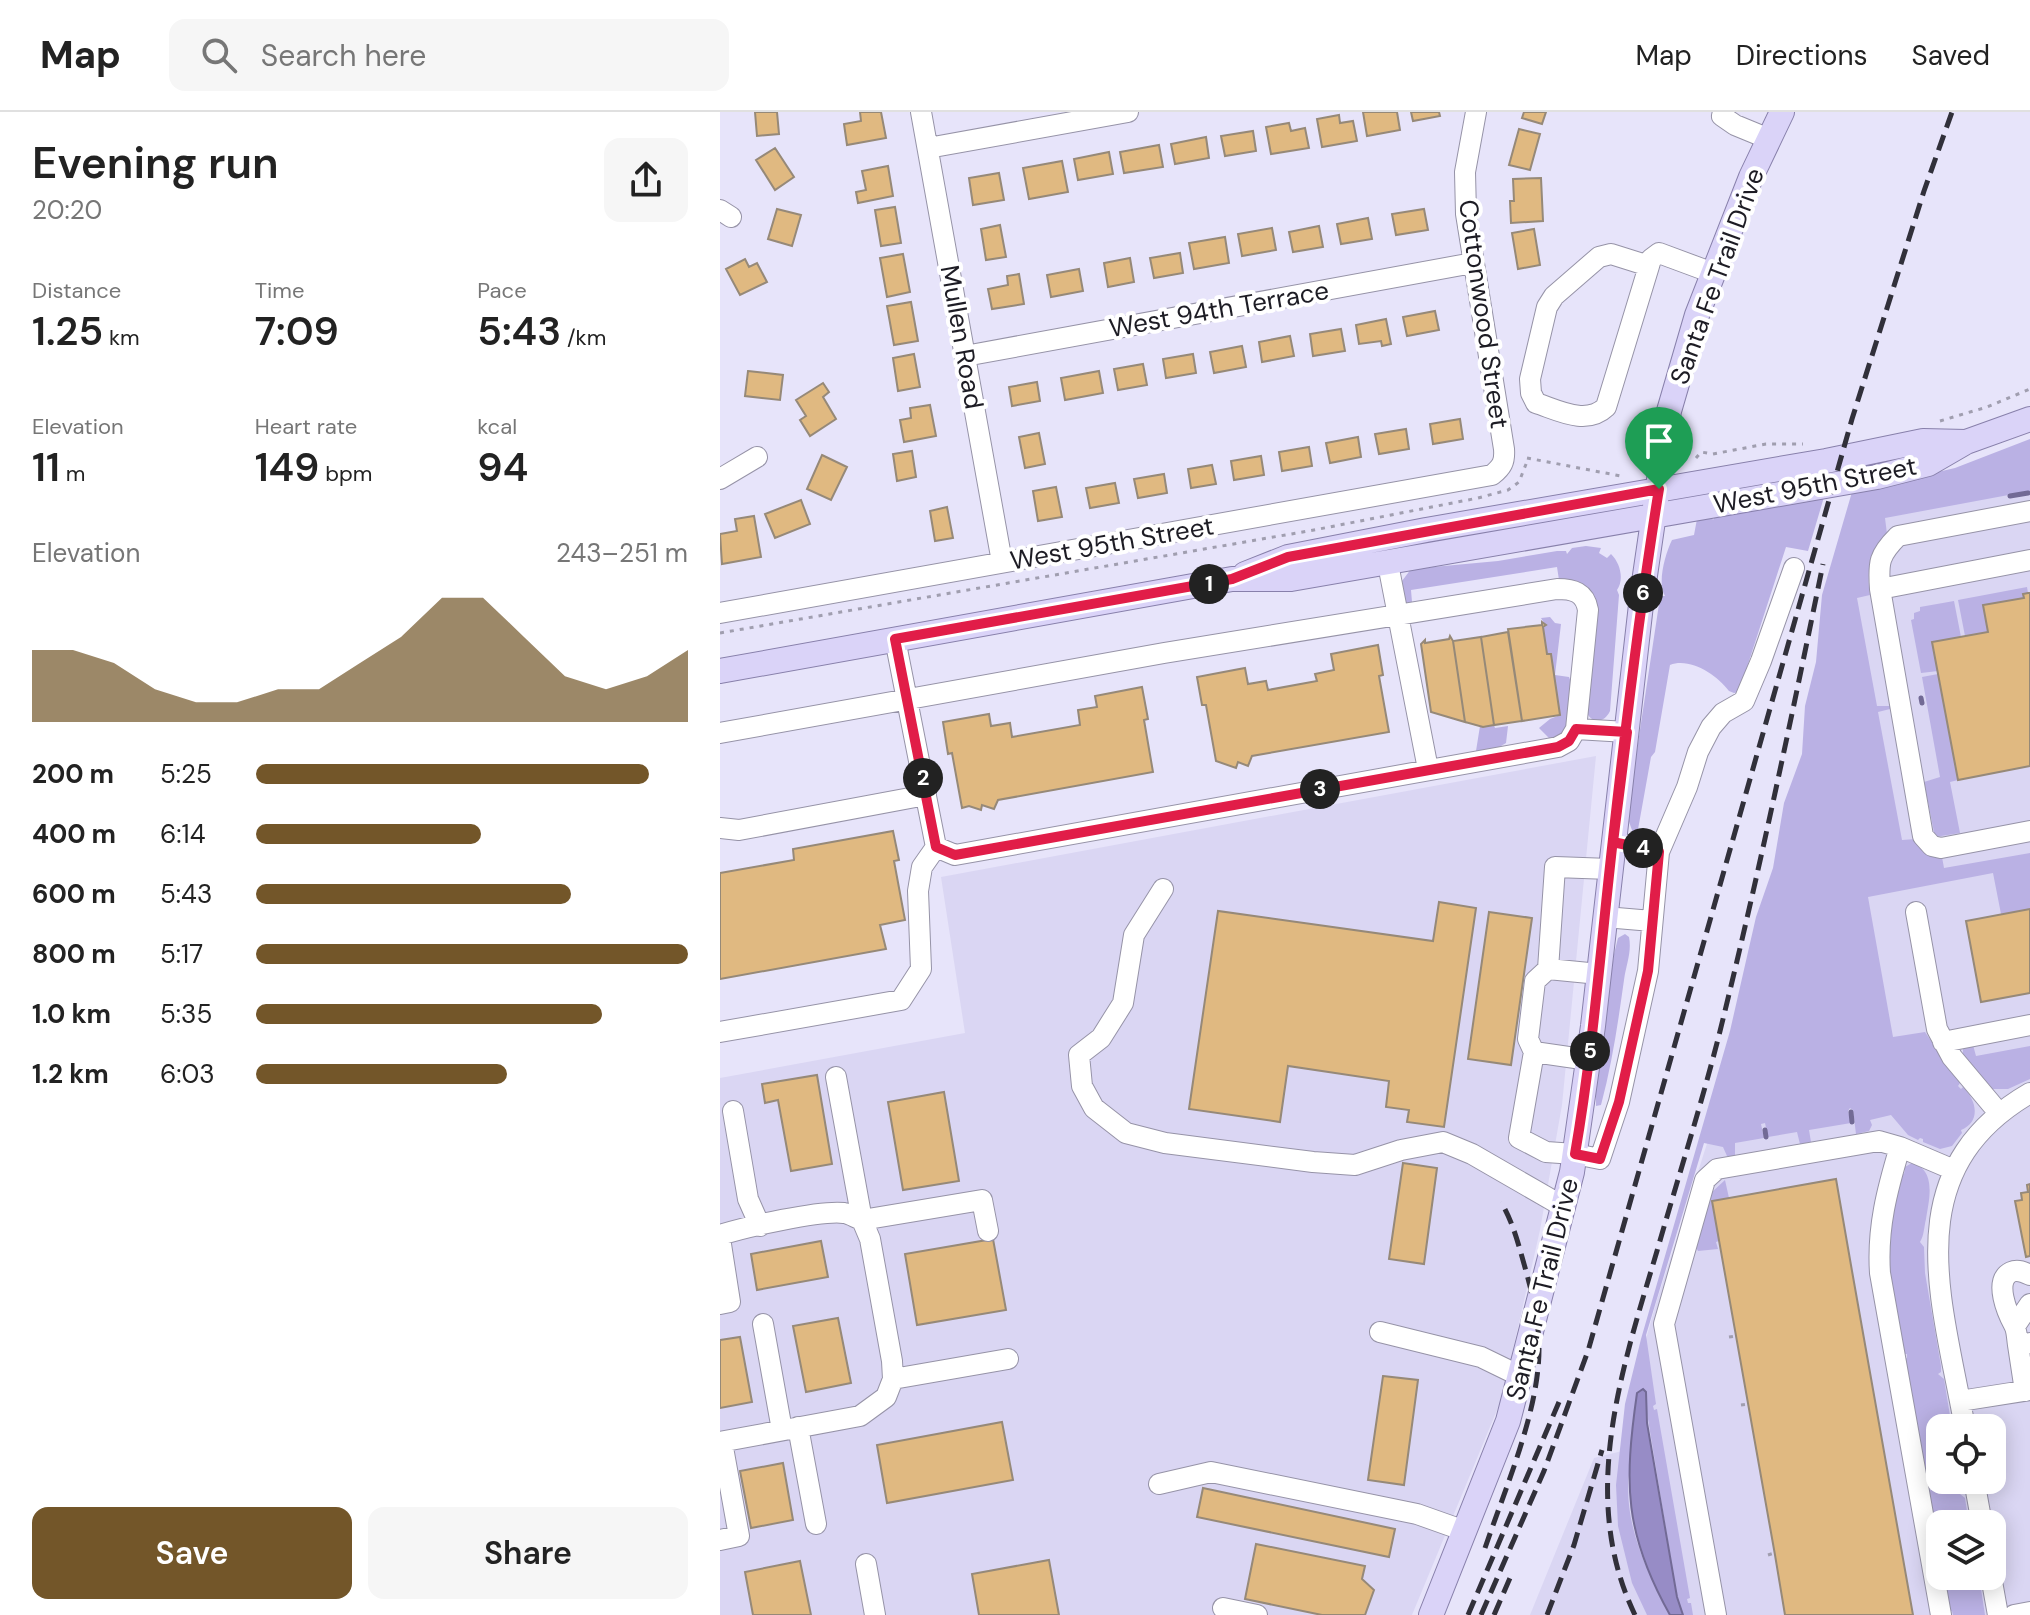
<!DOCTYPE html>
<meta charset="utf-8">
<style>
body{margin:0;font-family:"DM Sans",sans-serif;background:#f6f6f6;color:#222;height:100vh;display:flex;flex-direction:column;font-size:30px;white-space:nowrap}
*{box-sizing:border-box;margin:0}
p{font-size:26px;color:#767676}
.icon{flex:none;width:44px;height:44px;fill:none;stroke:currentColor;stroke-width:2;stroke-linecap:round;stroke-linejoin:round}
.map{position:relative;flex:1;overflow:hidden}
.drawer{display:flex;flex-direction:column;background:#fff;width:720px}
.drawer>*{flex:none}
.controls{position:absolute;left:1206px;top:1302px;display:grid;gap:16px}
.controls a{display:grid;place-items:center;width:80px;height:80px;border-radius:16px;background:#fff;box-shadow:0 4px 20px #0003;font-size:40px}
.pin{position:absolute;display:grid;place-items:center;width:68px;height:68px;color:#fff;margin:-82px -34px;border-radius:50% 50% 50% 0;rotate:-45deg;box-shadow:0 0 8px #0007}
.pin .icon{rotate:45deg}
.km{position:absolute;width:40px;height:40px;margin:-20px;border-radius:50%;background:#222;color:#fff;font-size:22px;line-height:40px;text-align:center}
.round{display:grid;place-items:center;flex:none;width:84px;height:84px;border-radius:16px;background:#f6f6f6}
.overview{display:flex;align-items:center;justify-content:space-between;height:136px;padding:0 32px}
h1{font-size:44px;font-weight:600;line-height:60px}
.metrics{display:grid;grid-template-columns:repeat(3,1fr);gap:12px;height:136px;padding:8px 32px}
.metrics div{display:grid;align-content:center}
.metrics b{font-size:40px;font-weight:600}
.metrics small{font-size:22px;font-weight:400}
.metrics p{font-size:22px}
.chart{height:224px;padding:16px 32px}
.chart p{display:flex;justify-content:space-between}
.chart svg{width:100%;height:144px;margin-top:8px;fill:#735629;opacity:.7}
.cta{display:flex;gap:16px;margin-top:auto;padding:16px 32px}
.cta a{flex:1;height:92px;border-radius:16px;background:#735629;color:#fff;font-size:32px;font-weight:600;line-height:92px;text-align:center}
.cta a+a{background:#f6f6f6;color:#222}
ul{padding:0 32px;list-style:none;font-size:26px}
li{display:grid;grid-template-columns:128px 96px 1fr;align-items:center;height:60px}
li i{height:20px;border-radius:10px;background:#735629}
header{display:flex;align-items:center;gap:48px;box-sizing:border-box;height:112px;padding:0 40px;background:#fff;border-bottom:2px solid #e0e0e0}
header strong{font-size:38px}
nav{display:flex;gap:44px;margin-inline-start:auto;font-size:28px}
.search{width:560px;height:72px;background:#f6f6f6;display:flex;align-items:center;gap:20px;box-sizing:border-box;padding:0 28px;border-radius:16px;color:#767676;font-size:30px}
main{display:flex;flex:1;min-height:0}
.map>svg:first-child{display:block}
.built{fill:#dad6f3;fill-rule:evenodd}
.green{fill:#bab1e4}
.water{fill:#978cc6;stroke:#726a95;stroke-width:2}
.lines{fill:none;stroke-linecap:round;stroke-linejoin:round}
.stream{stroke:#726a95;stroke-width:5}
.building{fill:#e0b981;stroke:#968978;stroke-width:2}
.minor-casing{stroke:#9693a7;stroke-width:22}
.major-casing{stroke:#8880ab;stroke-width:26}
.path{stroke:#a09eaf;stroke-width:3;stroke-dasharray:4 6;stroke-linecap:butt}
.minor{stroke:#fff;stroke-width:20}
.major{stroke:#dad3f8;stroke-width:24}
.rail{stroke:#31303a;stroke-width:5;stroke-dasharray:16 8;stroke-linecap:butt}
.route-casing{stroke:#fff;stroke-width:16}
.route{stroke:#e11d48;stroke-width:10}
.labels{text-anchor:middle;stroke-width:8;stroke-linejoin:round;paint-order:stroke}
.street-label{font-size:26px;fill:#1d1c24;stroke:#fff}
</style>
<header>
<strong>Map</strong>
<div class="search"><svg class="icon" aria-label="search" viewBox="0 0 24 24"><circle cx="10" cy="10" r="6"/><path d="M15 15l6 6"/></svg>Search here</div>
<nav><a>Map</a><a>Directions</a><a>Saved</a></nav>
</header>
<main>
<section class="drawer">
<div class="overview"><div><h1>Evening run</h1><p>20:20</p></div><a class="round"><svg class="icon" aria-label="share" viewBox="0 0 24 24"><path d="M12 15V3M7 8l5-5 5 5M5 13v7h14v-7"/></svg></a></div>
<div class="metrics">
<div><p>Distance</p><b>1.25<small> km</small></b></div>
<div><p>Time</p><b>7:09</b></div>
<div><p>Pace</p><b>5:43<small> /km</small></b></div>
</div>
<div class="metrics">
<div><p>Elevation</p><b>11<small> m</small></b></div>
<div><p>Heart rate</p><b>149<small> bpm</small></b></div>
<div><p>kcal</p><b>94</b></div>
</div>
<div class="chart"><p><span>Elevation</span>243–251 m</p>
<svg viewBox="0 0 160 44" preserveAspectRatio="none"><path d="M0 44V22L10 22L20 26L30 34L40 38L50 38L60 34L70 34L80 26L90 18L100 6L110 6L120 18L130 30L140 34L150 30L160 22V44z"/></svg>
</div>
<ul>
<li><b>200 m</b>5:25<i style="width:91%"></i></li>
<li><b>400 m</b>6:14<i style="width:52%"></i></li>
<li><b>600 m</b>5:43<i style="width:73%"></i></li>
<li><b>800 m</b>5:17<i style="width:100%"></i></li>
<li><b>1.0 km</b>5:35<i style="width:80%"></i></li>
<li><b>1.2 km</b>6:03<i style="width:58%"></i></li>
</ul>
<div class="cta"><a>Save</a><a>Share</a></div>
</section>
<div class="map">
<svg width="1310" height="1503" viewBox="0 0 1310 1503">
<rect width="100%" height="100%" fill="#e7e4fa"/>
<path class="built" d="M1310 344V1503H810L874 1346 902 1339 921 1245 937 1188 1015 944 1152 391ZM1220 1316H1272V1368H1220ZM1220 1412H1272V1464H1220Z
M876 644 842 993 820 1118 782 1286 692 1503H0V966L245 921 221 765Z"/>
<path class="green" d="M1310 327V379L1165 406 1167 422C1150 442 1146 457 1150 483L1137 486 1157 594H1171L1170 597 1158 600 1182 728 1196 727 1203 740 1222 745 1224 756 1310 741V797L1281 802 1273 761 1148 785 1173 925 1205 920 1240 971 1238 974 1241 977 1243 975C1258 990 1260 1010 1241 1018L1242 1021 1232 1034 1220 1037 1203 1030V1027L1200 1026 1198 1028 1188 1023 1171 1003 1150 1008 1152 1013 1149 1019 1136 1022 1133 998 1130 996 1128 999 1131 1011 1089 1018 1091 1030 1080 1032 1077 1020 1048 1025 1045 1011 1041 1012 1044 1026 1015 1031V1044H1007L1003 1035 984 1031 926 1223 936 1292 933 1294 934 1298 937 1297 970 1486 967 1487 968 1491H971L973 1503H963L957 1485 927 1301C921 1320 912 1341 909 1361 903 1411 927 1460 950 1503H927L912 1471 898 1414 896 1373 905 1292 921 1227 1010 919 1036 805 1053 756 1064 691 1082 642 1085 594 1096 550 1102 483 1132 380 1235 356Z
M1104 385 1088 439 1066 435 1019 580 1014 581 1009 579C997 563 970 545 950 553L935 640 931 645 917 723 913 721 907 704 939 492 941 484H945C937 472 945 442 952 428L974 423 977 407 992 405 993 408 995 404 1070 391 1073 392Z
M866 434 881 436 879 441 887 446 891 442C901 452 904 468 897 478L899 483 890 599C885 610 873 613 867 601L862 472 839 468 837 455 691 478 692 490 686 491 682 469 691 457 778 449 837 439H846L847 442 852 436Z
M1307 475 1308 481 1303 482 1304 486 1263 493 1268 520 1245 524 1238 488Z
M1234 489 1241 525 1212 530 1218 559 1201 561 1191 508 1194 507V501L1200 499V495Z
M830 505 835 511 841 512 835 563 849 565 851 570 846 615 840 624 829 626 819 616 830 607 840 603 831 542H827L823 515 826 514 821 506Z
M1218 562 1238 668 1230 670 1240 721 1215 725 1204 670 1220 665 1202 565Z
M774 613 775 616 788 614 786 631 776 637 756 639 760 614Z
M905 822 909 825C912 840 906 853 904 868 898 911 892 952 881 993L876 994V971L894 842 898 826Z
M1253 933 1256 944 1310 934V967L1288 977H1271L1243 943V936Z
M1192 1051C1217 1058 1209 1088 1206 1107 1204 1115 1204 1124 1200 1130L1204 1135 1205 1161 1221 1254V1260L1218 1262 1224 1267 1232 1316H1220V1368H1241L1242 1378 1239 1379 1240 1382 1245 1386 1249 1412H1220V1448L1208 1379 1211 1378 1210 1374H1207L1184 1247 1187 1246V1242H1184L1169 1158 1170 1106 1182 1062H1184L1185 1058 1183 1056Z
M1005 1068 1009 1086 992 1090 999 1129 996 1130 998 1137 978 1139 975 1133 991 1081Z
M1223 1464H1259L1265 1503H1233L1232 1499 1229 1500Z"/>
<path class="water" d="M923 1277 926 1280 927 1311 957 1485 963 1503H950C904 1421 904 1372 917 1281Z"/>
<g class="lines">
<path class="stream" d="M1290 384 1308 381
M1201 586 1202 591
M1131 1000 1132 1010
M1045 1018 1046 1025"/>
</g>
<path class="building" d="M35 0H57L59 22 37 24Z
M140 0H161L166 26 127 33 124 12 141 9Z
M643 0H677L680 18 647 24Z
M691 0H719L720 4 693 9Z
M804 0H826L822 12 802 6Z
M619 3 620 11 633 9 637 29 602 35 597 7Z
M569 11 571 19 585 16 589 36 551 42 546 15Z
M799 17 820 22 810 58 789 53Z
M533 19 536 39 505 44 501 24Z
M486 25 489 46 455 52 451 32Z
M439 33 443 55 404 61 400 40Z
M55 36 74 65 55 78 36 48Z
M389 40 393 62 358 68 354 47Z
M342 49 348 80 309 87 303 56Z
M168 54 173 84 138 91 136 80 146 78 142 59Z
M279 61 284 88 253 93 249 66Z
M821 66 823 109 791 111 790 89H794L793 67Z
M175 95 181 131 161 134 155 98Z
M57 97 81 103 72 134 48 127Z
M704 97 708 118 676 123 672 102Z
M648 106 652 127 621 132 617 112Z
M280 113 286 145 266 148 261 117Z
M599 114 603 135 573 140 569 120Z
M552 116 556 138 522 144 518 122Z
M814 117 820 153 798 157 792 121Z
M505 125 509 151 474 157 469 131Z
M460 141 463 161 434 166 430 146Z
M183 142 190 180 167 185 160 146Z
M410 146 414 170 388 175 384 151Z
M25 147 29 155 37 151 47 170 20 183 6 157Z
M359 157 363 179 331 185 327 163Z
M299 162 304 192 272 197 268 177 288 173 287 164Z
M191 190 198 229 174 233 167 194Z
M715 199 719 218 687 224 683 205Z
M666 207 671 232 662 234 661 229 639 232 636 213Z
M621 217 625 239 593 244 590 222Z
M570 224 574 244 542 250 539 230Z
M522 234 526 255 494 261 490 240Z
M194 242 200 275 178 279 173 246Z
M473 242 476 261 446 266 443 247Z
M423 252 427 273 398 278 394 257Z
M28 259 63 263 60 288 25 284Z
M379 259 383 281 345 288 341 266Z
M317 270 320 289 292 294 289 275Z
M103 271 109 280 103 285 116 307 90 324 80 308 86 304 76 288Z
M210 293 216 324 184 330 180 308 191 306 190 296Z
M740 307 743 327 713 332 710 312Z
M686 317 689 337 659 342 655 322Z
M319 321 325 352 305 356 299 325Z
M638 325 641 345 610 351 606 331Z
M589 335 592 354 562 359 559 340Z
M192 339 196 365 177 369 173 342Z
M102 343 127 355 111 388 87 377Z
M541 344 544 363 514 368 511 349Z
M492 353 496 372 471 376 468 357Z
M444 362 447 381 418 386 414 367Z
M395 371 399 391 370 396 366 376Z
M336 375 342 405 318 409 313 379Z
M81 388 90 412 55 426 45 402Z
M227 395 233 426 215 429 210 399Z
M34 404 41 445 2 452 0 422 17 419 15 407Z
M1308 481H1310V654L1238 668 1212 530 1268 520 1263 493 1304 486 1303 482Z
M822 510 826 513 823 515 827 542H831L840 603 802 609 788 517 822 513Z
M788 520 802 609 774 613 761 525Z
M730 524 733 529 745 610 711 600 701 532 705 528V531L729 527Z
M761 525 774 613 763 615 745 610 733 529Z
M658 533 663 563 659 564 669 620 532 644 528 654 518 650 516 656 496 649 486 593H482L477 565 525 556 528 572 546 569 548 578 597 569 595 562 614 558 611 542Z
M422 575 428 607 424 608 433 660 278 688 274 697 262 693 261 698 249 694 242 696 232 641 228 642 223 610 269 602 271 614 290 611 292 625 360 613 358 598 377 595 375 584Z
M173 719 179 748 174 749 185 808 160 813 166 837 0 867V761L74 748 73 737Z
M719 790 756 796 724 1015 687 1010 689 998 666 995 669 969 568 954 560 1010 469 997 498 799 713 829Z
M1310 797V881L1261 890 1246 809Z
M769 800 812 806 791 953 748 947Z
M97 963 112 1052 71 1059 58 988 45 991 42 972Z
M224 980 239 1069 183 1078 168 990Z
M683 1051 717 1056 704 1152 669 1147Z
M1116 1067 1132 1159 1193 1503H1065L1055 1443 992 1089Z
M1310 1072V1144L1306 1145 1295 1089 1302 1088 1301 1081 1308 1080 1307 1073Z
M273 1127 286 1198 197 1213 185 1142Z
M101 1129 108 1165 37 1178 31 1142Z
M118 1206 131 1271 86 1280 73 1214Z
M20 1225 32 1290 0 1296V1228Z
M663 1264 698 1268 684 1373 648 1368Z
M282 1310 293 1368 167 1391 157 1333Z
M63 1351 73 1408 31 1416 20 1359Z
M483 1376 675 1417 669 1445 477 1405Z
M536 1432 645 1454 642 1467 654 1478 645 1503H602L525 1487Z
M329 1448 339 1503H259L252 1462Z
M80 1449 91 1503H33L25 1460Z"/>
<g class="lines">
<defs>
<path id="minor" d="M201 0 282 450
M1003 0 1002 4 1015 13 1049 27
M208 36 408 0
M0 98 11 105
M929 154 891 142 879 145 834 184 827 195 810 267 811 281 816 291C838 298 866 314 886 295L929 154 931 147 939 141 993 161
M245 244 753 151
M0 367 37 345
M1310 448 1160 477 1203 724 1212 734 1221 736 1310 719
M668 452 708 657
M1160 477C1158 450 1159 443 1178 424L1310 399
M0 501 772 363C782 355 785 350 784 337L746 102 745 60 756 0
M175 527 216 735
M856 617 907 620
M0 621 444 541 837 477C853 477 865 480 868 498L856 617 849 629 838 635 235 743 216 735 202 755 198 779 201 857 181 888 0 920
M0 716 19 718 206 683
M939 740 967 675 978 640 991 615 1003 601 1024 589 1041 549 1074 456
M443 777 414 823 403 891 381 926 359 943 362 974 374 996 406 1021 445 1031 593 1050 635 1053 681 1038 723 1030 752 1042 844 1095
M1196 800 1217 917 1232 945 1279 1001
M885 805 932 809
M828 857 835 755 890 757
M879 862 828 857 815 869 808 927 814 940 799 1026 826 1040 855 1042 880 1047 899 990 928 859 939 740 893 730
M1223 930 1310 913
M814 940 869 948
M116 965 142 1108 262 1088 268 1119
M13 999 28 1087 40 1114
M0 1123C25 1115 100 1098 124 1101 130 1102 136 1106 142 1108L150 1127 172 1249 173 1267 166 1285 140 1304 0 1330
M0 1126 10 1190 0 1192
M43 1212 62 1318
M1295 1214 1310 1192
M660 1220 761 1245 800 1264
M1298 1233C1297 1227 1297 1218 1294 1213 1288 1202 1273 1169 1291 1160 1298 1157 1304 1160 1310 1163
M173 1267 288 1247
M1305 1279 1298 1233 1310 1231
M1240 1289 1310 1278
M78 1315 96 1412
M1245 1316C1223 1190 1174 1060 1310 981
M1254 1368 1262 1412
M439 1372 491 1360 697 1402 745 1419
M0 1428 19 1424 2 1330
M146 1452 155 1503
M1271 1464 1278 1503
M503 1496 537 1503
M996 1503 944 1212 985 1068 997 1057 1159 1029 1180 1035
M1221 1503 1160 1161C1157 1116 1167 1078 1180 1035L1234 1058
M1294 1503 1310 1500"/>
<path id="major" d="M525 462 568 445 706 418 1106 349 1203 329 1246 330
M0 559 512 467H571L1157 365 1208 352 1246 330 1310 307
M711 1503 788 1309 852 1060 873 914 922 484 949 299 977 203 1031 65 1062 0"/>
</defs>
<use href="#minor" class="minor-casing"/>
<use href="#major" class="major-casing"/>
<path class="path" d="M1220 309 1267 295 1310 277
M807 346 901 364
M976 346 981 340 993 342 1046 332H1083
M0 521 594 418 758 386 788 378 799 370 808 347
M1009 1225 1016 1224
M1021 1293 1028 1292
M1048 1443 1054 1441"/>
<use href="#minor" class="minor"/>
<use href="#major" class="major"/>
<path class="rail" d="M765 1436C785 1377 819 1299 819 1237 819 1210 813 1185 806 1159 799 1135 794 1112 781 1090
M748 1503 839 1290
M761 1503 824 1359 868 1239 1132 307 1204 79 1232 0
M774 1503 790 1466
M827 1503 854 1433 882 1338
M915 1503C858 1385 902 1257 937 1139 959 1062 984 985 1003 907 1040 756 1072 604 1103 452"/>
</g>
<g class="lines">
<defs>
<path id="route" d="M939 377 568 445 512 467 175 527 216 735 235 743 838 635 849 629 856 617 907 620 893 730 939 740 928 859 899 990 880 1047 855 1042C873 938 881 832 893 727 906 610 920 493 939 377"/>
</defs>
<use href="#route" class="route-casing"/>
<use href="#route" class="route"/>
</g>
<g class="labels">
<g class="street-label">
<text transform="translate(997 164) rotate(-70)" y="9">Santa Fe Trail Drive</text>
<text transform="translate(499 197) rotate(-10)" y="9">West 94th Terrace</text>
<text transform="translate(764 202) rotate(82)" y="9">Cottonwood Street</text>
<text transform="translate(242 225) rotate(80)" y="9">Mullen Road</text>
<text transform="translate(1095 373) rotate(-11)" y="9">West 95th Street</text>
<text transform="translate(392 431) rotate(-10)" y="9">West 95th Street</text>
<text transform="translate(822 1177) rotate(-76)" y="9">Santa Fe Trail Drive</text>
</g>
</g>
</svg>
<div class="controls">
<a><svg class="icon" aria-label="locate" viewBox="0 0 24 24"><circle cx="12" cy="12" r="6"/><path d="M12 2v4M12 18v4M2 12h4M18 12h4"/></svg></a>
<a><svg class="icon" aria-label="layers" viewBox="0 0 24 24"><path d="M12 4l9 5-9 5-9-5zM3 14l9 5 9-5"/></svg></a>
</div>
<div class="pin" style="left:939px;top:377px;background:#1e9e55"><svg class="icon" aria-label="arrive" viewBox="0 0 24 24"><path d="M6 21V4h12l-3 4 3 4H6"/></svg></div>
<b class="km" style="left:489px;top:472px">1</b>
<b class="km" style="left:203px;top:666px">2</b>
<b class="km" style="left:600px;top:677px">3</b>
<b class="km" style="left:923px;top:736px">4</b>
<b class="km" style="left:870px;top:939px">5</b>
<b class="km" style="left:923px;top:481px">6</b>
</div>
</main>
